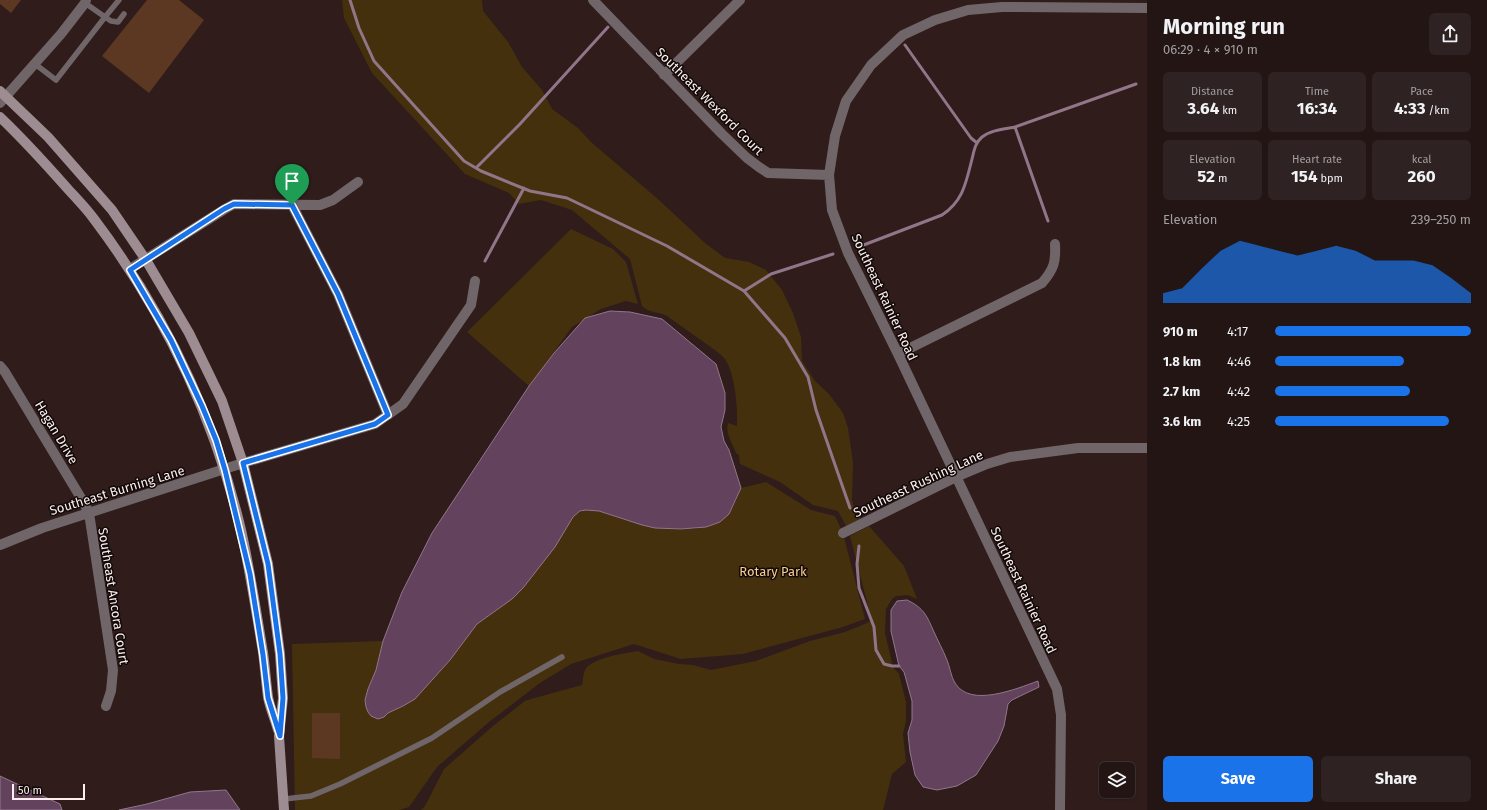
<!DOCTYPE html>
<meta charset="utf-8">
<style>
body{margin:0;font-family:"Fira Sans",sans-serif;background:#2f2222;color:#f1f3f6;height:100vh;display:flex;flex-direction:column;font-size:15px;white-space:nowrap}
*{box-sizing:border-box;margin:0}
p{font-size:13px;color:#a39fa0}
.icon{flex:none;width:22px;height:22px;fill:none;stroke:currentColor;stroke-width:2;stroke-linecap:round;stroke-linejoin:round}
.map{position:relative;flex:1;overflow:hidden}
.panel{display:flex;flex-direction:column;background:#231514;width:340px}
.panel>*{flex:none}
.tools{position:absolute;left:1099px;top:762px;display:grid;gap:8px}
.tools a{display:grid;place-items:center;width:36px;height:36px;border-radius:6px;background:#231514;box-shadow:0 1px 3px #0004,0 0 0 1px #403434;font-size:20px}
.scale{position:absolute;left:12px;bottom:10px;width:73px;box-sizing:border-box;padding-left:4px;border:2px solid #fdefee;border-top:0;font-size:11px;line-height:14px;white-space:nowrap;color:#fdefee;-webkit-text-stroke:3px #110908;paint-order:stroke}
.pin{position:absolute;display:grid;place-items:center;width:34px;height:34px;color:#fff;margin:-41px -17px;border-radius:50% 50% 50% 0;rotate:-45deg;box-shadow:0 0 4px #0007}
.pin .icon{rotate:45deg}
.round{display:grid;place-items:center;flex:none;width:42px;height:42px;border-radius:6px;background:#2f2222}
.head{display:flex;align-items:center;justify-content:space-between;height:68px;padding:0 16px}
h1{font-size:22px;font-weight:700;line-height:30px}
.figures{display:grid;grid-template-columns:repeat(3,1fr);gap:6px;height:68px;padding:4px 16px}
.figures div{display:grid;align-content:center;border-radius:6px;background:#2f2222;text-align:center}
.figures b{font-size:17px;font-weight:700}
.figures small{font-size:11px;font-weight:400}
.figures p{font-size:11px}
.chart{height:112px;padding:8px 16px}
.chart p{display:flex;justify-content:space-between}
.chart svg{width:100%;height:72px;margin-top:4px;fill:#1a73e8;opacity:.7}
.primary-button{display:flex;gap:8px;margin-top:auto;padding:8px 16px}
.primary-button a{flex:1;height:46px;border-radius:6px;background:#1a73e8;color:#fff;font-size:16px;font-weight:700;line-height:46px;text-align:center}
.primary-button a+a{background:#2f2222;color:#f1f3f6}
ul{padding:0 16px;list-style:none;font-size:13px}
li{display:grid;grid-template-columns:64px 48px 1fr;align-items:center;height:30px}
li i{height:10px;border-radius:5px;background:#1a73e8}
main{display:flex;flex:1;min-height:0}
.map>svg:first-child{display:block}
.green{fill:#45300d}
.water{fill:#63425e;stroke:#917689}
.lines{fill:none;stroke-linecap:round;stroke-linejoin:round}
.stream{stroke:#917689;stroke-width:3}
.building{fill:#5c3823}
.lane{stroke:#706669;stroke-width:5.5}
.street{stroke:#706669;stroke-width:10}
.secondary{stroke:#9d8c91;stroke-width:10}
.route-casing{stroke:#fff;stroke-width:8}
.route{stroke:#1a73e8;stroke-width:5}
.labels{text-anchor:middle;stroke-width:3;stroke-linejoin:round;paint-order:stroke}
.street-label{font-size:13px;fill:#fdefee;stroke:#110908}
.park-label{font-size:13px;fill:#f8cd90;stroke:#110908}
</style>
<main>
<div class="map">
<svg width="1147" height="810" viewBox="0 0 1147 810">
<rect width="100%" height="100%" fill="#2f1c1b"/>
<path class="green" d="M342 0H482L483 11 508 42 522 67 542 90 552 109 578 128 591 142 659 200 705 243 725 258 749 262 766 270 782 290 793 313 801 337 802 361 815 381 829 394 843 413 848 428 853 462 852 500 855 511 861 518 846 526 838 511 813 505 780 482 740 464 739 455 736 453C733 444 725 434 728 423L737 426C738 409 735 371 724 358 721 354 716 351 712 348 697 337 682 327 667 316 659 311 650 314 642 306L630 259 572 210 541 200 519 204 509 193 465 174 372 73 344 18Z
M571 229 613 249 626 262 638 304 626 301 601 309 572 327 529 386 467 332Z
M766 482 811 510 835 516 843 533 865 619 843 627 743 654 681 659 634 644 571 664 540 683 489 722 437 767 409 807 399 810H295L292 644 383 641 376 670 368 689 384 717 388 713 403 706 450 660 477 624 512 599 523 588 573 517C578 514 581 511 586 510 597 508 606 514 616 517 646 527 701 540 727 515 734 509 737 497 741 488Z
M869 526 904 566 917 599 908 595 896 596 892 599 886 609 885 633 893 667 899 674 906 702V721L903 734 906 762 892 774 883 810H421L425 806 444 769 493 726 525 701 531 699 582 685C583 680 583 674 585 670 591 658 625 653 638 651L654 659 679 664 693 665 711 670 756 661 810 641 845 632 867 623 870 621 871 617 850 536Z"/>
<path class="water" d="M610 311 630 312 662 319 716 364 725 393V410L721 427 724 441 729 450 741 488 729 514 720 522 706 527 681 529 655 528 642 525 599 511 586 510 580 511 573 517 555 547 523 588 512 599 477 624 450 660 415 699 403 706 388 713 384 717 378 719 371 716 368 712 366 707 365 700 368 689 376 670 383 641 402 592 432 533 529 386 554 353 585 318Z
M907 600C924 608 927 616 934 632 938 641 943 650 947 660 950 667 951 677 955 683 970 708 1016 689 1038 681L1039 687 1012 700 1008 704 1004 726 998 741 976 775 957 786 937 790 923 787 915 775 910 752 908 733 912 720V701L904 672 899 666 891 631V610L897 601Z
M0 776 60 804 62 810H0Z
M226 790 240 810H119L147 804 190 792Z"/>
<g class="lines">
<path class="stream" d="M350 0 359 28 374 61 464 161 481 171 530 191 567 198 667 246 744 291 785 338 808 377 816 410 850 508
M905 45 971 138 977 143
M1015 127 1048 221
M476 168 520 124 608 27
M861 246 942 215C963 201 966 183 972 159 974 151 975 143 982 137 991 130 1004 129 1015 127L1136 84
M485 261 524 188
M744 291 771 274 833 254
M859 546 857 564 859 588 874 627 876 650 884 664 892 666H899"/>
</g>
<path class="building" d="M0 0H21L11 13 0 4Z
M147 0H179L204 20 149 93 102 56Z
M312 713H340V759L312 758Z"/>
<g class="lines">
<path class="lane" d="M119 0 105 17 111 21 118 22 124 14
M35 64 56 80 105 17 85 3
M284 799 311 796 340 784 432 738 500 692 562 657"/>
<path class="street" d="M593 0 722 134 747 158 759 167 768 173 829 175
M664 75 740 0
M0 103 61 34 85 3 86 0
M292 205 338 294 388 415
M130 269 225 209 234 204 320 205 333 200 358 182
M898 354 1042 283C1054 269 1056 262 1055 244
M0 366 5 372 81 498 89 513 113 670 111 691 106 706
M843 533 956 477 987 464 1010 457 1078 448H1147
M0 545 42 528 243 463 375 424 403 404 471 305 475 281
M1060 810 1061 715 1057 689 898 354 848 253 832 210 829 175 835 136 846 101 871 65 903 35 935 20 968 10 1002 7 1147 8"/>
<path class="secondary" d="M0 91 48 137 112 210 146 260 189 333 222 401 243 463 268 564 280 654 283 698 279 736 284 810
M0 117C24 140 45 163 67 188 76 198 86 208 94 219 164 312 214 416 241 530 250 570 256 611 263 652 265 667 266 682 268 697 270 708 275 719 278 730"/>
</g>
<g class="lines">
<defs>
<path id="route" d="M234 204 292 205 338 294 388 415 375 424 243 463 268 564 280 654 283 698 280 736 268 698 263 655 250 574 225 470 216 440 202 406 171 340 130 270 224 209Z"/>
</defs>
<use href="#route" class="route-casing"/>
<use href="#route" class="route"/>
</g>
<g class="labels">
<g class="street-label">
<text transform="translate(710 101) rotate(45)" y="5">Southeast Wexford Court</text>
<text transform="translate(885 297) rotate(65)" y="5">Southeast Rainier Road</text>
<text transform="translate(57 432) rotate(59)" y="5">Hagan Drive</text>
<text transform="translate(918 483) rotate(-25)" y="5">Southeast Rushing Lane</text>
<text transform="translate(117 490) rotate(-17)" y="5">Southeast Burning Lane</text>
<text transform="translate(1024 590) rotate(65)" y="5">Southeast Rainier Road</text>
<text transform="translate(114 596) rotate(81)" y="5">Southeast Ancora Court</text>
</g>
<g class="park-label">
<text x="773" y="576">Rotary Park</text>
</g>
</g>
</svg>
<div class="tools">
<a><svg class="icon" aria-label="layers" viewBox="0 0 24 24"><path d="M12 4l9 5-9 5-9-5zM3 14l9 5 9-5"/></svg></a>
</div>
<div class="scale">50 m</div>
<div class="pin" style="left:292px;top:205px;background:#1e9e55"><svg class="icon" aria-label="arrive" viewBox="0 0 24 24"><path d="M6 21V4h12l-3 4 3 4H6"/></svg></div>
</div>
<section class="panel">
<div class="head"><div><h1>Morning run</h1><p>06:29 · 4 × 910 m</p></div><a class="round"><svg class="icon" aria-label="share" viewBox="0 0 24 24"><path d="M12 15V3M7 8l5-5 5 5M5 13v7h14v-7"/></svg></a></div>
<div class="figures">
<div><p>Distance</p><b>3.64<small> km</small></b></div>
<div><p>Time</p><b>16:34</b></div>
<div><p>Pace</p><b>4:33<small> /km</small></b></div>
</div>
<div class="figures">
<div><p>Elevation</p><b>52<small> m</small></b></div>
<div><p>Heart rate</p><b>154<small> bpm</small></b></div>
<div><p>kcal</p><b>260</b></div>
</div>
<div class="chart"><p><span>Elevation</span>239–250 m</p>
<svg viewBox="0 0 160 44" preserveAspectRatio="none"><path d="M0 44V38L10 35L20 23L30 12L40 6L50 9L60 12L70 15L80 12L90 9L100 12L110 18L120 18L130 18L140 21L150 29L160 38V44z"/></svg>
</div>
<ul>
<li><b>910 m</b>4:17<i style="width:100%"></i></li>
<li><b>1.8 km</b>4:46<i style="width:66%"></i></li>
<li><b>2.7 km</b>4:42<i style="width:69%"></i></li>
<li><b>3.6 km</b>4:25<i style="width:89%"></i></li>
</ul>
<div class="primary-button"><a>Save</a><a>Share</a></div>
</section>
</main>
